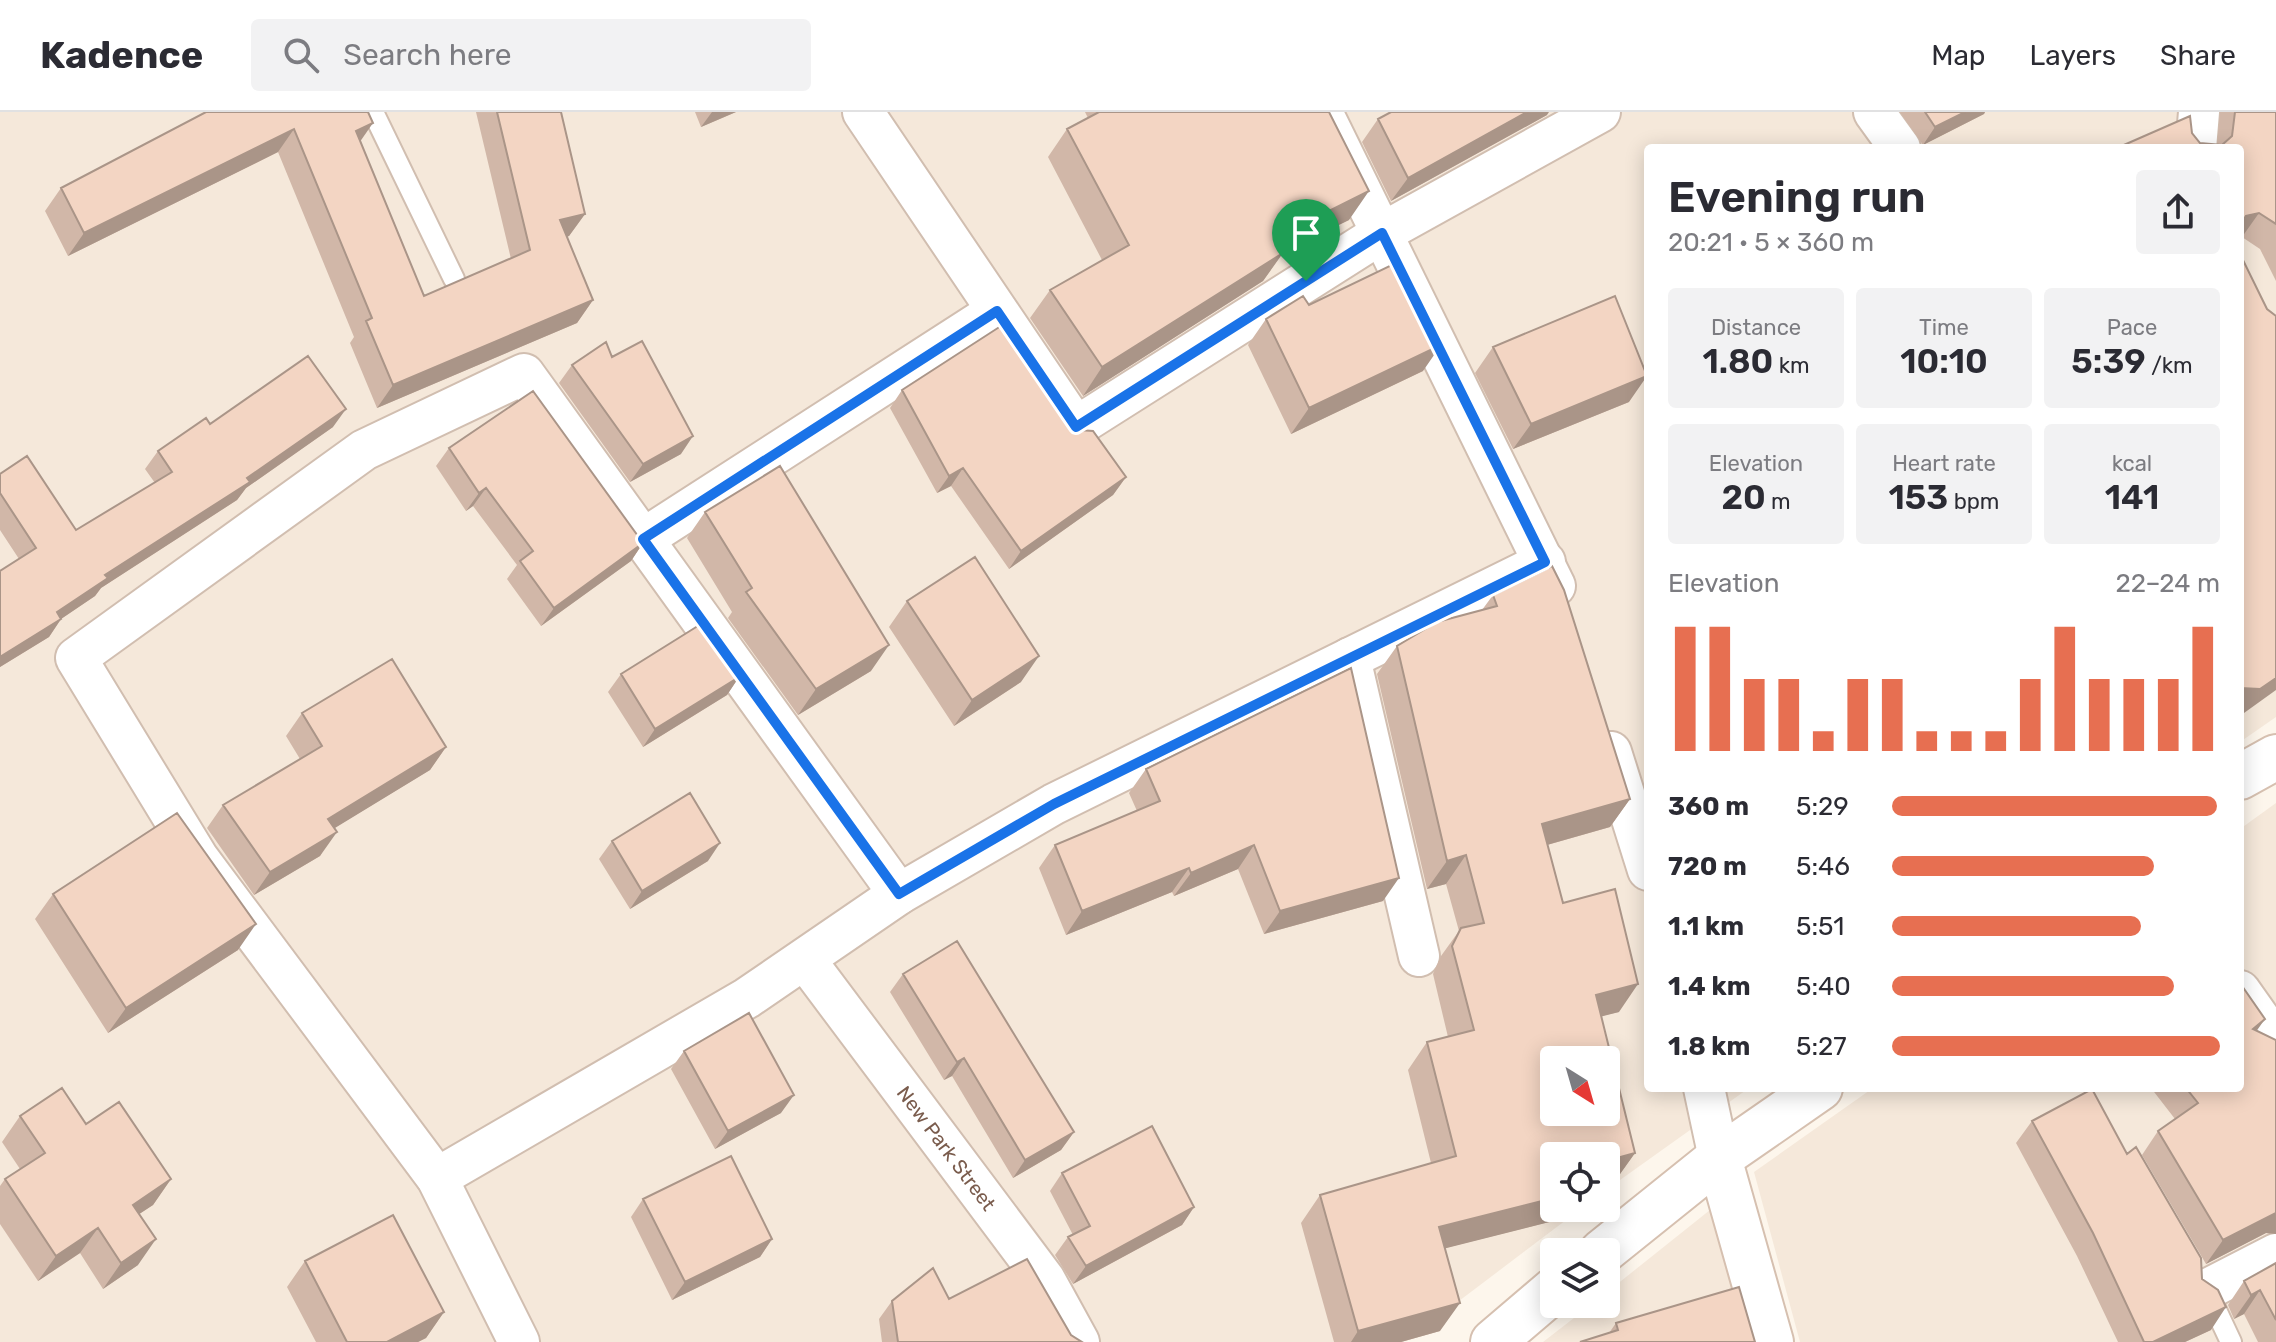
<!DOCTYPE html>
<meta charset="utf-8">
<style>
body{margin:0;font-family:Rubik,sans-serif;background:#f2f2f3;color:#2b2b33;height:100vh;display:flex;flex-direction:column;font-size:30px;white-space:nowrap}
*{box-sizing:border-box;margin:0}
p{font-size:26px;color:#7c7c81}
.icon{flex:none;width:44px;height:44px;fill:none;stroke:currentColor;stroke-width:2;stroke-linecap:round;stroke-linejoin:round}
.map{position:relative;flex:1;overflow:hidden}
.drawer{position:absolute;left:1644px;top:32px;width:600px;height:948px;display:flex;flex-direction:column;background:#fff;border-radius:8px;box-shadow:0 4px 20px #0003}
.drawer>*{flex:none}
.needle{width:52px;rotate:143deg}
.buttons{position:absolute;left:1540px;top:934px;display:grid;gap:16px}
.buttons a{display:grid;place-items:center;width:80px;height:80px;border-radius:8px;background:#fff;box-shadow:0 4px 20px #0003;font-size:40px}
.pin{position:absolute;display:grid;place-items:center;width:68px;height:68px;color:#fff;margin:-82px -34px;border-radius:50% 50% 50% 0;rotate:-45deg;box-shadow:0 0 8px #0007}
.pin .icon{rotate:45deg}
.round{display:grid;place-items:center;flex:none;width:84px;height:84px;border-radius:8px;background:#f2f2f3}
.headline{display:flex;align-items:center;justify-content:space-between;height:136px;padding:0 24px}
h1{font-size:44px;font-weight:600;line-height:60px}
.stats{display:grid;grid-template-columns:repeat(3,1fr);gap:12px;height:136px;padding:8px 24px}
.stats div{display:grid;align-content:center;border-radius:8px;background:#f2f2f3;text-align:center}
.stats b{font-size:34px;font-weight:600}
.stats small{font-size:22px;font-weight:400}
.stats p{font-size:22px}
.chart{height:224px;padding:16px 24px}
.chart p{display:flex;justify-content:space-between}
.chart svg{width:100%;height:144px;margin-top:8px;stroke:#e76f51;stroke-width:6}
ul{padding:0 24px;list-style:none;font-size:26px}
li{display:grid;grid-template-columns:128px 96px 1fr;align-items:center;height:60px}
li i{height:20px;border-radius:10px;background:#e76f51}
header{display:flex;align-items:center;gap:48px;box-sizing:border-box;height:112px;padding:0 40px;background:#fff;border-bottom:2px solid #e1e1e2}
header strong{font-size:38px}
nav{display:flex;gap:44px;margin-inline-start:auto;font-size:28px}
.search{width:560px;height:72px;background:#f2f2f3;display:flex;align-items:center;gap:20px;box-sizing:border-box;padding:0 28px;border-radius:8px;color:#7c7c81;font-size:30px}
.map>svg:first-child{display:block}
.residential{fill:#f5e8da;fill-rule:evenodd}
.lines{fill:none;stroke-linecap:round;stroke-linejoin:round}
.lane-casing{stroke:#d1beb0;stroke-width:24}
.street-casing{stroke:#d1beb0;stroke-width:44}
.secondary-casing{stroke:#d6c0b0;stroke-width:48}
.lane{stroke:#fff;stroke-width:20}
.street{stroke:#fff;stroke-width:40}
.secondary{stroke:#fff;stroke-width:44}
.wall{fill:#d1b7a8}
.shaded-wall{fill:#aa9588}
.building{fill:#f3d5c3;stroke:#aa9588;stroke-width:2;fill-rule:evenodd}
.route-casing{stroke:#fff;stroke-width:16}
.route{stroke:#1a73e8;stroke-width:10}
.labels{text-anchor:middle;stroke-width:6;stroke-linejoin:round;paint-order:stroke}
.street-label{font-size:20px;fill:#7a5c4d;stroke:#fffaf3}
</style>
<header>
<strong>Kadence</strong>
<div class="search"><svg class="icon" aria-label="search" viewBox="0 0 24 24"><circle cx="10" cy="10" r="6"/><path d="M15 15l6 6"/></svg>Search here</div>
<nav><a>Map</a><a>Layers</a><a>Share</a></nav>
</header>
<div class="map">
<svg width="2276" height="1230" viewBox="0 0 2276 1230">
<rect width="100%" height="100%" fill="#fdf6ec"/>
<path class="residential" d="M0 0H2276V605L2240 630V36H1648V976H1749L1606 1078V1044H1554V1096H1582L1414 1223 1389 1230H0ZM1554 948H1606V1000H1554Z
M2276 691V1230H1800L1754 1060 1873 976H2240V717Z
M1715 1094 1752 1230H1543L1592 1192H1606V1181Z"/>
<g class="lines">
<defs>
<path id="lane" d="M373 0 454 167
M2209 1183 2231 1230"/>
<g id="street">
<path d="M863 0 1076 315 1382 121 1600 0"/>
<path d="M1322 0 1555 474"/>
<path d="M1874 0 1900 36"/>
<path d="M2196 36 2199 0"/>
<path d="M643 427 997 199"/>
<path d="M1350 546 1419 844"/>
<path d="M1611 640 1648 758"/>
<path id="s1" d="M806 849 1045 1168 1079 1230"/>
<path d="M2240 879 2276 930"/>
<path d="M1704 976 1719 1046"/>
<path d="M437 1066 747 886 899 782 1054 692 1545 450"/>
<path d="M2206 1178 2276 1142"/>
<path d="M519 1230 437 1066 198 746 76 546 364 338 524 262 899 782"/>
</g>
<path id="secondary" d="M2240 665 2276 645
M1719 1046 1771 1230
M1602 1140 1719 1046 1820 976
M1493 1230 1554 1178"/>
</defs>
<use href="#lane" class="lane-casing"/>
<use href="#street" class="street-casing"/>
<use href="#secondary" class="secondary-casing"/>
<use href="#lane" class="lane"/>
<use href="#street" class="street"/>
<use href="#secondary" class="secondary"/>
</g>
<path class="wall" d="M206 0 360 29 424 184 511 147 476 0H561L585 102 569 124 567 125 593 188 577 211 377 296 350 231 354 225 278 40 68 144 45 99 61 76Z
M695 0H736L701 15Z
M1085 0H1329L1349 108 1283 140 1263 169 1083 284 1030 206 1050 178 1102 148 1048 45 1067 17 1088 6Z
M1900 0H1985L1984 2 1923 33Z
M2220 0H2276V169L2260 137 2242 125 2240 126V36H2117L2192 21 2200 31 2217 33Z
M1547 3 1391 89 1362 30 1378 7Z
M1309 193 1423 259 1291 322 1248 233 1266 207Z
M1493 235 1629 290 1513 337 1475 261Z
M612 245 681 342 630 370 559 271 572 253Z
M902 278 1126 365 1113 383 1009 457 951 374 937 381 890 296Z
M210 312 333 315 246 376 237 388 101 476 95 484 61 507 49 525 0 555V459L19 447 0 418V362L76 418 155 371 145 357 158 339Z
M449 336 643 431 631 449 541 514 507 467 517 453 473 394 466 399 436 354Z
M705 400 871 559 798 603 728 506 732 500 687 426Z
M1493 483 1630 687 1610 715 1547 733 1563 791 1619 900 1601 904 1635 1041 1615 1069 1606 1044 1554 1096H1572L1565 1106 1445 1136 1440 1219 1401 1230H1334L1301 1111 1320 1083 1431 1051 1408 958 1427 930 1448 925 1433 862 1441 844 1459 819 1446 772 1427 777 1377 562 1397 534 1482 498Z
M907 489 1021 570 954 614 889 515Z
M621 562 739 565 727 583 643 635 608 580Z
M302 601 446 635 430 658 334 716 320 744 254 783 207 716 223 693 300 647 286 624Z
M1146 657 1383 789 1264 822 1238 757 1174 784 1172 780 1066 823 1039 756 1055 733 1137 699 1129 681Z
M612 729 708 749 630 797 599 747Z
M53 782 238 838 108 921 35 807Z
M903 862 1074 1020 1061 1038 1013 1066 952 964 944 968 890 880Z
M2257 919 2276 928V1122L2266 1121 2206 1152 2142 1043 2158 1019 2175 1007 2151 976H2240Z
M684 939 781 1001 715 1037 671 957Z
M20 1004 86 1012 171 1067 153 1093 139 1102 138 1153 103 1177 80 1141 38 1169 0 1112V1074L5 1067 20 1057 2 1030Z
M2032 1009 2127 1042 2202 1167 2211 1218 2185 1230H2118L2077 1144 2016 1031Z
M1062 1061 1194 1095 1182 1113 1073 1172 1055 1143 1068 1125 1073 1123 1050 1079Z
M643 1087 772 1127 760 1145 672 1188 631 1105Z
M305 1149 444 1200 426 1226 418 1230H316L287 1175Z
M2276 1151V1230H2258L2244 1202 2234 1207 2228 1193 2244 1169Z
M949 1187 1071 1223 1082 1230H882L879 1207 892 1189Z
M1616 1211 1755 1230 1609 1221Z"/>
<path class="shaded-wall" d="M712 0H736L701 15Z
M1527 0H1549L1547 3 1391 89 1408 66Z
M1965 0H1985L1984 2 1923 33 1935 15Z
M373 11 357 34 356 19Z
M294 17 278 40 68 144 84 121Z
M1369 79 1349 108 1255 154 1275 126Z
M2259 101 2242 125 2240 126V112L2246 104Z
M585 102 569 124 544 130 560 108Z
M1283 141 1263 169 1083 284 1102 255Z
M593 188 577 211 377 296 393 273Z
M1441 233 1423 259 1291 322 1309 296Z
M1647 264 1629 290 1513 337 1531 312Z
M346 297 333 315 246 376 237 388 101 476 95 484 61 507 49 525 0 555V545L105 463Z
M693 324 681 342 630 370 643 352Z
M963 356 951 374 937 381 949 364Z
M1126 365 1113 383 1009 457 1021 439Z
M486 376 473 394 466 399 479 381Z
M643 431 631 449 541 514 554 496Z
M889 533 871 559 798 603 816 577Z
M1039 544 1021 570 954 614 972 588Z
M739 565 727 583 643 635 655 617Z
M2276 566V578L2244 601H2240V576Z
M446 635 430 658 312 730 328 707Z
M1630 687 1610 715 1522 740 1542 712Z
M337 720 320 744 254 783 270 760Z
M720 731 708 749 630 797 642 779Z
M1254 733 1238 757 1174 784 1191 761Z
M1466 743 1446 772 1427 777 1447 749Z
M1189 756 1172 780 1066 823 1082 799Z
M1399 766 1383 789 1264 822 1280 799Z
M256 812 238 838 108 921 126 896Z
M1638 872 1619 900 1576 911 1596 883Z
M2265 907 2248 931 2253 917Z
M964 946 952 964 944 968 957 950Z
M794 983 781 1001 715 1037 728 1019Z
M1074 1020 1061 1038 1013 1066 1025 1048Z
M1635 1041 1615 1069 1606 1072V1049Z
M171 1067 153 1093 115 1118 133 1093Z
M1554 1086V1096H1572L1565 1106 1419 1143 1439 1115Z
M1194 1095 1182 1113 1073 1172 1086 1154Z
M2276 1101V1122L2266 1121 2206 1152 2223 1128Z
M98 1116 80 1141 38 1169 56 1144Z
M156 1127 138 1153 103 1177 121 1151Z
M772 1127 760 1145 672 1188 685 1170Z
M2260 1178 2244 1202 2234 1207 2251 1183Z
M1460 1191 1440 1219 1401 1230H1351L1358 1219Z
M2226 1195 2211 1218 2185 1230H2153Z
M444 1200 426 1226 418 1230H387Z"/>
<path class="building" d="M206 0H368L373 11 356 19 424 184 530 138 497 0H561L585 102 560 108 593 188 393 273 366 209 372 206 294 17 84 121 61 76Z
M1099 0H1329L1369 79 1275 126 1283 141 1102 255 1050 178 1129 133 1067 17Z
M1391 0H1527L1408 66 1378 7Z
M1925 0H1965L1935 15Z
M2235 0H2276V112L2259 101 2246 104 2240 113V36H2117L2190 4 2192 21 2200 31 2222 33 2232 24Z
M2240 142 2267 197 2276 204V566L2260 577 2240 576Z
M1400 149 1441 233 1309 296 1266 207 1303 184 1309 193Z
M1615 184 1647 264 1531 312 1493 235Z
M1004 212 1070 310 1079 318 1093 319 1126 365 1021 439 963 356 949 364 902 278Z
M642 229 693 324 643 352 572 253 606 230 612 245Z
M308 244 346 297 247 366 250 370 105 463 108 466 57 500 61 507 0 545V459L36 436 0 381V362L27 344 76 418 172 360 158 339 206 306 210 312Z
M533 279 643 431 554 496 520 449 533 439 486 376 479 381 449 336Z
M780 354 889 533 816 577 746 480 752 476 705 400Z
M975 445 1039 544 972 588 907 489Z
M1552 454 1564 478 1630 687 1542 712 1563 791 1615 777 1638 872 1596 883 1635 1041 1606 1049V1044H1554V1086L1439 1115 1460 1191 1358 1219 1320 1083 1456 1044 1427 930 1474 918 1452 834 1461 816 1484 811 1466 743 1447 749 1397 534 1437 510 1497 494 1493 483ZM1554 948H1606V1000H1554Z
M701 512 739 565 655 617 621 562Z
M392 547 446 635 328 707 337 720 270 760 223 693 322 634 302 601Z
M1351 556 1399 766 1280 799 1254 733 1191 761 1189 756 1082 799 1055 733 1160 689 1146 657Z
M690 681 720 731 642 779 612 729Z
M177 701 256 812 126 896 53 782Z
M957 829 1074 1020 1025 1048 964 946 957 950 903 862Z
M2240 871 2265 907 2253 917 2276 928V1101L2223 1128 2158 1019 2198 991 2186 976H2240Z
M749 901 794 983 728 1019 684 939Z
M62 976 86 1012 119 990 171 1067 133 1093 156 1127 121 1151 98 1116 56 1144 5 1067 45 1041 20 1004Z
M2092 977 2127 1042 2136 1035 2201 1146 2202 1167 2218 1178 2226 1195 2153 1230H2144L2093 1121 2032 1009Z
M1152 1014 1194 1095 1086 1154 1068 1125 1090 1114 1062 1061Z
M731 1044 772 1127 685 1170 643 1087Z
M393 1103 444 1200 387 1230H347L305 1149Z
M1027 1147 1071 1223 1082 1230H898L892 1189 933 1156 949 1187Z
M2276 1151V1208L2260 1178 2251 1183 2244 1169Z
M1739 1175 1755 1230H1580L1618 1218 1616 1211Z"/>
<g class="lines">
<defs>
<path id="route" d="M1382 121 1545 450 1054 692 899 782 643 427 997 199 1076 315Z"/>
</defs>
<use href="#route" class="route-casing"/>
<use href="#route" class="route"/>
</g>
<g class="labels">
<g class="street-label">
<text dy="7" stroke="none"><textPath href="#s1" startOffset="234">New Park Street</textPath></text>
</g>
</g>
</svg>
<div class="buttons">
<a><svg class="needle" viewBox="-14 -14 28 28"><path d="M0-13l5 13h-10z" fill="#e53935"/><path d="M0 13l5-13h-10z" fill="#7c7c81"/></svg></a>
<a><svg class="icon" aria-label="locate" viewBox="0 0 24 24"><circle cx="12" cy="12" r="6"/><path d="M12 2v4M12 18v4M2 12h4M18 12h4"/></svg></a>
<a><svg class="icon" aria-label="layers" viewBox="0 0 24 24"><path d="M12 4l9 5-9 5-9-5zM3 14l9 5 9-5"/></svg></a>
</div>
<div class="pin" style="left:1306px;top:169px;background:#1e9e55"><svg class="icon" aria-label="arrive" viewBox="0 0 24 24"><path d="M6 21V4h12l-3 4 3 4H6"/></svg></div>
<section class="drawer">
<div class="headline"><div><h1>Evening run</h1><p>20:21 · 5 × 360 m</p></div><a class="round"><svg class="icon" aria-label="share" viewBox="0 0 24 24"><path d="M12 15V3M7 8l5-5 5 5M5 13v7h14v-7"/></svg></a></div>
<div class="stats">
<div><p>Distance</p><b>1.80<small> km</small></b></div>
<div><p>Time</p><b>10:10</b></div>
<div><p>Pace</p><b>5:39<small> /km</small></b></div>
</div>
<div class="stats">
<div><p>Elevation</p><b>20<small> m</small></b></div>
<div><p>Heart rate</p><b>153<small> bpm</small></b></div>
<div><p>kcal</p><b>141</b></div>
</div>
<div class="chart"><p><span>Elevation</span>22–24 m</p>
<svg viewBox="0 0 160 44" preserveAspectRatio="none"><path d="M5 44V6M15 44V6M25 44V22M35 44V22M45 44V38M55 44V22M65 44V22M75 44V38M85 44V38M95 44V38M105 44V22M115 44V6M125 44V22M135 44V22M145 44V22M155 44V6"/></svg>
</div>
<ul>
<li><b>360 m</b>5:29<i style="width:99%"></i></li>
<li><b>720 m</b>5:46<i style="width:80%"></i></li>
<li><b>1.1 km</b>5:51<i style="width:76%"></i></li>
<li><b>1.4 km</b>5:40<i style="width:86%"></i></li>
<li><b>1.8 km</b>5:27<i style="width:100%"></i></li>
</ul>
</section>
</div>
